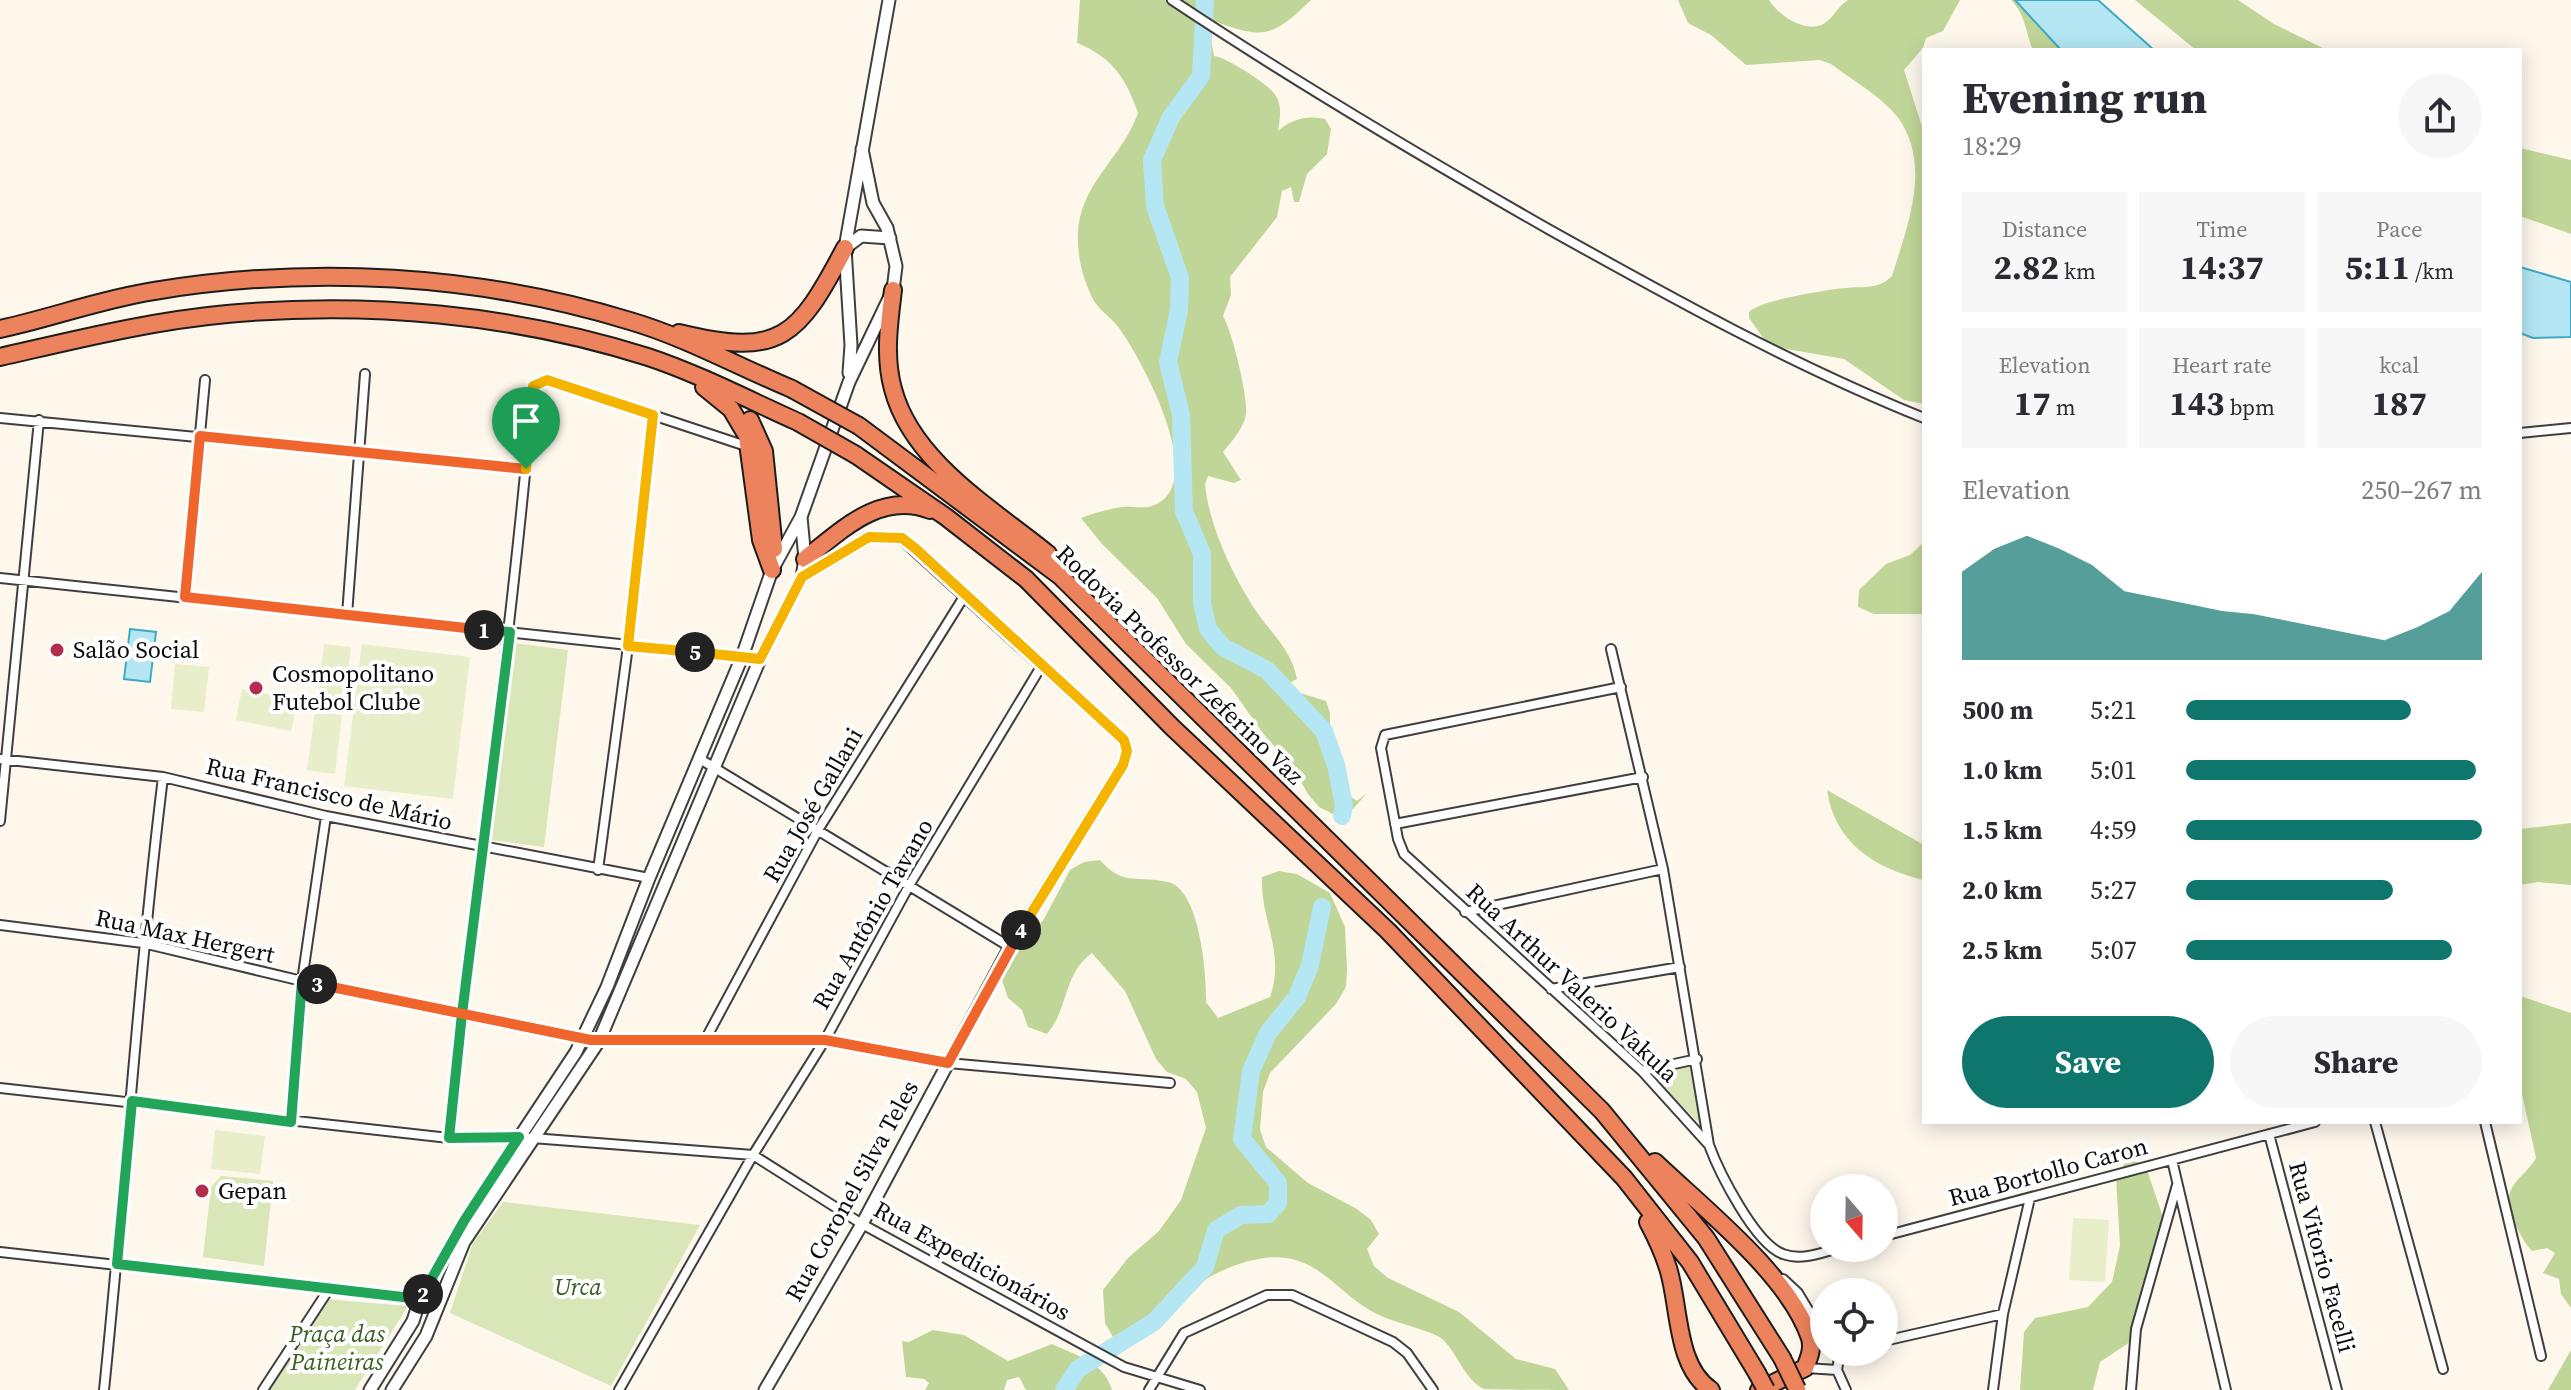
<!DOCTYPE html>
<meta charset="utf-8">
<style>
body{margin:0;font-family:"Source Serif 4",serif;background:#f7f7f7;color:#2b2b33;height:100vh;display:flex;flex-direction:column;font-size:30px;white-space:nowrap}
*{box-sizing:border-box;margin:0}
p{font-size:26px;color:#7c7c81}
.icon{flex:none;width:44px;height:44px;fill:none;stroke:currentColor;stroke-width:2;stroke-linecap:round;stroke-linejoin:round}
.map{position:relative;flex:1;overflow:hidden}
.sheet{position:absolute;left:1922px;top:48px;width:600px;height:1076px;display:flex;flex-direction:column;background:#fff;border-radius:0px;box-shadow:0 4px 20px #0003}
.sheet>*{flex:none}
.needle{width:52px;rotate:160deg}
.controls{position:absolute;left:1810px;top:1174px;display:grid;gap:16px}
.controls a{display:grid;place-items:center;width:88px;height:88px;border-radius:50%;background:#fff;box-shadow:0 4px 20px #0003;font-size:40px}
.pin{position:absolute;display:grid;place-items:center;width:68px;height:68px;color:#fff;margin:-82px -34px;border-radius:50% 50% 50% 0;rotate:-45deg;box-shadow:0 0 8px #0007}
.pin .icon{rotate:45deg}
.km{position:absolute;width:40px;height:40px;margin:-20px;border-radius:50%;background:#222;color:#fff;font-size:22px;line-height:40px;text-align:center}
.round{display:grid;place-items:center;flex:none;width:84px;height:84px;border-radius:42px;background:#f7f7f7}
.summary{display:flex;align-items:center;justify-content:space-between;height:136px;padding:0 40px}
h1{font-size:44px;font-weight:700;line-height:60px}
.metrics{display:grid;grid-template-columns:repeat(3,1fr);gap:12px;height:136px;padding:8px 40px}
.metrics div{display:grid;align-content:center;border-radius:0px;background:#f7f7f7;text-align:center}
.metrics b{font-size:34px;font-weight:700}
.metrics small{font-size:22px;font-weight:400}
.metrics p{font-size:22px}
.chart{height:224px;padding:16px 40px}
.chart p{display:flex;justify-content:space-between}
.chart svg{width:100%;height:144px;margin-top:8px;fill:#0f766e;opacity:.7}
.cta{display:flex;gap:16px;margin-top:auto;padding:16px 40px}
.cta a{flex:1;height:92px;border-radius:48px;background:#0f766e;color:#fff;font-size:32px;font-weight:700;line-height:92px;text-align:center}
.cta a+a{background:#f7f7f7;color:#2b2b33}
ul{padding:0 40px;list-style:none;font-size:26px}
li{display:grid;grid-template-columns:128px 96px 1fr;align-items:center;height:60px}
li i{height:20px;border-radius:10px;background:#0f766e}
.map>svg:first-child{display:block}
.green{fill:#d9e6b8}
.forest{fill:#c0d698}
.pitch{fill:#e8eec9}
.water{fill:#b4e7f3;stroke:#3fa9c6;stroke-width:2}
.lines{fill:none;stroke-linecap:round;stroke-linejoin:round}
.river{stroke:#b4e7f3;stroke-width:18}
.minor-casing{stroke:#3f3f3f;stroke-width:12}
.tertiary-casing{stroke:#3f3f3f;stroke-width:15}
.motorway-casing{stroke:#1d1d1d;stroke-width:20}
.minor{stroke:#fff;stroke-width:8}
.tertiary{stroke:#fff;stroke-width:11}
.motorway{stroke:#ed835c;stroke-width:16}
.motorway-bridge-casing{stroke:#1d1d1d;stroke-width:20;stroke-linecap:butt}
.motorway-bridge{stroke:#ed835c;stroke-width:16}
.split-1-casing{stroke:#fff;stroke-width:16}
.split-2-casing{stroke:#fff;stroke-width:16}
.split-3-casing{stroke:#fff;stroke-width:16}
.split-4-casing{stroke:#fff;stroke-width:16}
.split-5-casing{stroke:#fff;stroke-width:16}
.split-6-casing{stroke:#fff;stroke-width:16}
.split-1{stroke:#f0652b;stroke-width:10}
.split-2{stroke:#22a559;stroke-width:10}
.split-3{stroke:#22a559;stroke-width:10}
.split-4{stroke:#f0652b;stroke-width:10}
.split-5{stroke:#f5b400;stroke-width:10}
.split-6{stroke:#f5b400;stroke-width:10}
.poi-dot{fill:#b42c4c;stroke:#fff;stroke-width:3}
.labels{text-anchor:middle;stroke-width:8;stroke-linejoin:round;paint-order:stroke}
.poi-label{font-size:24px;fill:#0c0c0c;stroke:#fff;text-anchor:start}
.street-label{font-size:24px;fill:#0c0c0c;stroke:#fff}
.park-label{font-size:24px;font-style:italic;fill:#396020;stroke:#fff}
</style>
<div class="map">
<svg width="2571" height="1390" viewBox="0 0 2571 1390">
<rect width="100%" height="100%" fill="#fef7ec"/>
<path class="green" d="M514 643 568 650 544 847 490 840Z
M1693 1063 1703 1127 1649 1072Z
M221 1176 273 1181 264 1266 203 1257 211 1187Z
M503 1202 700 1225 611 1386 450 1313 473 1243Z
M323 1299 408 1306 355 1390H265Z"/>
<path class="forest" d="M1080 0H1311C1274 36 1264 40 1217 22L1209 30 1214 56C1226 57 1266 83 1274 93 1283 104 1280 119 1278 131 1292 119 1306 115 1325 119L1331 129 1327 154 1307 174 1299 202H1294L1291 187 1282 191 1277 217 1230 277 1231 295 1223 316C1232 331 1248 396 1246 414 1244 428 1232 441 1223 452L1241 480 1234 483 1208 476 1205 484C1209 526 1233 576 1256 611 1272 634 1292 651 1297 679L1281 687 1326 701 1330 713V743L1351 797 1357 801 1367 793 1353 809 1335 815 1319 807 1308 794 1291 764 1265 736 1231 688 1186 644 1157 598 1102 544 1081 518C1094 513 1108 509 1122 507 1131 506 1144 509 1152 506 1212 485 1140 357 1119 328 1112 318 1100 311 1094 301 1087 288 1081 271 1079 255 1070 187 1119 166 1138 113 1126 78 1112 57 1077 43Z
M1678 0H1769C1778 15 1806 35 1825 23 1834 17 1838 6 1848 0H1960L1943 31 1926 38 1923 48 1904 70 1924 133V404L1904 400 1844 359 1769 346 1749 318V312C1760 300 1826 290 1845 288 1864 286 1878 290 1892 276 1907 227 1932 167 1899 119 1883 97 1852 80 1831 64L1820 60 1746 65 1711 35 1688 23Z
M2011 0H2043L2097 50H2033C2025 31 2026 15 2011 0Z
M2135 0H2238L2274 24 2327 50H2196Z
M2520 148 2571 160V234L2520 216Z
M1924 542V614H1874L1858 607 1859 590 1886 564 1910 555Z
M1827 790 1924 845V880C1875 869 1834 842 1827 790Z
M2571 823V885L2538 882 2520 885V829Z
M1100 860C1123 887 1139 875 1168 882 1200 889 1207 976 1206 1002L1218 1018 1270 997C1286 953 1260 920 1262 877L1279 871 1297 874 1330 893 1345 927 1347 970 1346 987 1336 1004 1270 1073 1263 1092 1260 1130 1266 1147 1308 1183 1357 1209 1371 1220 1379 1234 1367 1249 1374 1266 1388 1278 1459 1312 1516 1359 1555 1369 1569 1390C1550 1390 1499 1390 1484 1389 1464 1380 1457 1351 1441 1338 1430 1330 1390 1322 1373 1312 1342 1296 1323 1263 1286 1258 1256 1253 1208 1273 1186 1294 1176 1304 1170 1320 1159 1328 1145 1338 1129 1337 1113 1337L1105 1323 1103 1290 1128 1258 1159 1231 1181 1200 1206 1128 1197 1092 1186 1079 1167 1072 1156 1059 1125 991 1092 953C1063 974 1069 1008 1047 1034L1028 1027 1022 1010 1008 998 1002 980 1009 961 1044 919 1070 870 1084 862Z
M2520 996 2571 1013V1308L2561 1294 2559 1279 2543 1273 2555 1253 2547 1248 2532 1251C2521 1240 2503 1205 2511 1190 2516 1178 2529 1171 2536 1158L2520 1085Z
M2127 1160 2145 1164 2169 1235 2137 1306 2130 1342 2100 1362 2093 1390H2020L2024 1332 2035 1318 2088 1307 2112 1282 2120 1246 2116 1177Z
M933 1330 964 1335 1008 1361 1052 1344C1077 1356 1104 1362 1112 1390H1026L1019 1377 1007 1380 1004 1390H925L929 1383 924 1379 906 1377 902 1341 909 1342Z
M2571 1350V1390H2548Z"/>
<path class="pitch" d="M324 644 351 647 344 705 317 701Z
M362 644 470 657 453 799 344 786Z
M175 664 209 667 204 712 171 709Z
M242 689 298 700 291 731 236 720Z
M315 711 342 715 335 774 307 770Z
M215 1130 265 1136 260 1174 211 1169Z
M2073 1218 2109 1220 2105 1282 2069 1280Z"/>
<path class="water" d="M2015 0H2098L2154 50H2061Z
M2520 267 2571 282V337L2533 338 2520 333Z
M130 629 156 632 150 682 124 679Z"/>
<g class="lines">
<path class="river" d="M1205 0 1201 76 1171 117 1152 160 1155 206 1180 278 1179 310 1168 362 1181 415 1184 511 1202 554V603L1208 629 1223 647 1267 670 1324 731 1336 765 1344 805 1342 816
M1064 1390 1078 1369 1154 1322 1205 1267 1216 1230 1241 1215 1268 1214 1278 1203V1183L1242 1139 1251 1071 1268 1033 1297 997 1310 965 1322 907"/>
<defs>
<path id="minor" d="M1172 0C1295 82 1422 157 1550 230 1672 298 1794 366 1924 418
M0 418 526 469
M2520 433 2571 428
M0 578 760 659
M185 597 205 380
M347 615 365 374
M1611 649 1663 869 1709 1145C1719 1172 1755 1244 1783 1254 1801 1261 1821 1253 1839 1248
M1621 687 1385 735 1381 748 1398 839 1404 854 1642 1071 1709 1145
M0 759 163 777 326 816 649 878
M700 759 1010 947
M0 821 39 420
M1395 824 1643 777
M598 870 628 646 653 415
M1465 912 1663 869
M0 925 143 943 302 981 599 1041 825 1040 948 1063 1170 1083
M1551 989 1680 967
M704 1042 818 830 965 595
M1642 1071 1697 1059
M0 1088 449 1138 519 1137 753 1155 862 1224 1124 1367 1200 1390
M291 1122 302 981 326 816
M2375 1122 2443 1369
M2485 1122 2541 1356
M2269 1134 2337 1390
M449 1138C474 887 512 638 533 386L547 380 749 447
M2172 1160 2226 1390
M1884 1236 2315 1122
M0 1252 440 1301
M1783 1279 1798 1293 1824 1336
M1884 1341 2003 1314
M1840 1352 1837 1370 1846 1390
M1806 1368 1837 1370
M104 1390C125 1186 138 981 163 777
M263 1390 329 1289
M619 1390 753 1155 825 1040 910 884 1042 665
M1149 1390 1184 1333 1267 1295H1292L1393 1342 1407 1353 1433 1390
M1993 1390 2003 1314 2030 1198
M2131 1390 2136 1329 2177 1185"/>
<path id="tertiary" d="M845 248 861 236 890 238
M849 373 851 345 845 248 889 0
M370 1390 413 1321 420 1299 464 1221 576 1052 607 987 649 878 742 657 772 570 801 517 849 382 893 290 896 266 887 228 873 203 862 149
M392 1390 426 1336 464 1242 599 1041 760 659 802 577 805 559 801 517
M765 1390 862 1224 1010 947 1123 765 1127 751 1124 740 902 538 869 537 802 577"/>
<path id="motorway" d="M893 290C889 323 884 357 893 389 912 462 993 509 1048 554L1053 564
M0 329C51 318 102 299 154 291 311 265 477 274 630 321 685 337 739 367 792 389
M679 333C781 358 798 337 845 248
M0 357C75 340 150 321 227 314 367 301 513 314 648 357 699 374 749 400 798 422
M704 387 731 409 747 436 761 540 772 570
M750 420 764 451 774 549
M859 426 1060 576 1602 1111 1706 1238 1782 1358
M856 455 946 517 1026 579 1172 727 1388 931 1624 1178 1690 1262 1757 1373
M805 559C842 530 880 491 930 510
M1655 1162C1702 1207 1789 1275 1810 1338 1813 1349 1809 1358 1805 1368L1759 1390
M1648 1222C1656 1237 1663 1252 1668 1268 1680 1305 1675 1366 1711 1390"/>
</defs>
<use href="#minor" class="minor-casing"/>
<use href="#tertiary" class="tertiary-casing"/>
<use href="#motorway" class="motorway-casing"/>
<use href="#minor" class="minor"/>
<use href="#tertiary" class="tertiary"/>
<use href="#motorway" class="motorway"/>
<defs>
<path id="motorway-bridge" d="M792 389 859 426
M798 422 856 455
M1782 1358 1797 1389
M1757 1373 1766 1390"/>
</defs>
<use href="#motorway-bridge" class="motorway-bridge-casing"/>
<use href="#motorway-bridge" class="motorway-bridge"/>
</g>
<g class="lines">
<defs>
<path id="split-1" d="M484 630 185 597 200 436 526 469"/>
<path id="split-2" d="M423 1294 464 1221 519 1137 449 1138 462 1014 510 632 484 630"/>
<path id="split-3" d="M317 984 302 981 291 1122 132 1101 117 1264 420 1299 423 1294"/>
<path id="split-4" d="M317 984 591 1040H825L948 1063 1021 930"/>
<path id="split-5" d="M695 652 760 659 802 577 869 537 902 538 916 549 1124 740 1127 751 1123 765 1021 930"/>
<path id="split-6" d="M526 469 533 386 547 380 653 415 628 646 695 652"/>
</defs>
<use href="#split-1" class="split-1-casing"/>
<use href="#split-2" class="split-2-casing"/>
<use href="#split-3" class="split-3-casing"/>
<use href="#split-4" class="split-4-casing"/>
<use href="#split-5" class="split-5-casing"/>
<use href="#split-6" class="split-6-casing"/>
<use href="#split-1" class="split-1"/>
<use href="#split-2" class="split-2"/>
<use href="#split-3" class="split-3"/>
<use href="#split-4" class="split-4"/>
<use href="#split-5" class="split-5"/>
<use href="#split-6" class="split-6"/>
</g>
<g class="poi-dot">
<circle cx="57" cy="650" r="8"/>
<circle cx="256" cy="688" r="8"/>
<circle cx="202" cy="1191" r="8"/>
</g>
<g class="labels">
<g class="poi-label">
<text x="73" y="658">Salão Social</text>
<text x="272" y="682">Cosmopolitano<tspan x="272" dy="28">Futebol Clube</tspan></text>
<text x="218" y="1199">Gepan</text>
</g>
<g class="street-label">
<text transform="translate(1180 665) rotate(44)" y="8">Rodovia Professor Zeferino Vaz</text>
<text transform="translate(329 794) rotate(13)" y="8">Rua Francisco de Mário</text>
<text transform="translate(813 805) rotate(-60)" y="8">Rua José Gallani</text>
<text transform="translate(873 914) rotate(-60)" y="8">Rua Antônio Tavano</text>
<text transform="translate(185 936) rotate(12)" y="8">Rua Max Hergert</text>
<text transform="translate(1572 983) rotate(43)" y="8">Rua Arthur Valerio Vakula</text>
<text transform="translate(2048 1172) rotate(-15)" y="8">Rua Bortollo Caron</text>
<text transform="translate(852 1191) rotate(-61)" y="8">Rua Coronel Silva Teles</text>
<text transform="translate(2322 1257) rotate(75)" y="8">Rua Vitorio Facelli</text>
<text transform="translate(972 1261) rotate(29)" y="8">Rua Expedicionários</text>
</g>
<g class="park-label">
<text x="578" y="1295">Urca</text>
<text x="337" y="1342">Praça das<tspan x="337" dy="28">Paineiras</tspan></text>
</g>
</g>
</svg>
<div class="controls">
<a><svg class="needle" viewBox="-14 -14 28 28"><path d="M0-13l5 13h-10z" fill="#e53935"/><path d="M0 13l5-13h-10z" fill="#7c7c81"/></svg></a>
<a><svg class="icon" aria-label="locate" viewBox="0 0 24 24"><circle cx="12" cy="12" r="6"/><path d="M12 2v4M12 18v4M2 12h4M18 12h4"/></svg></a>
</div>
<div class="pin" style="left:526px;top:469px;background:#1e9e55"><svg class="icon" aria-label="arrive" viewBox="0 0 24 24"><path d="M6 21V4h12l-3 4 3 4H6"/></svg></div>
<b class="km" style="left:484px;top:630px">1</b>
<b class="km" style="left:423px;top:1294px">2</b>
<b class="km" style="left:317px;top:984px">3</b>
<b class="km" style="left:1021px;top:930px">4</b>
<b class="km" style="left:695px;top:652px">5</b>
<section class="sheet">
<div class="summary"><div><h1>Evening run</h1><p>18:29</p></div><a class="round"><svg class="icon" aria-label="share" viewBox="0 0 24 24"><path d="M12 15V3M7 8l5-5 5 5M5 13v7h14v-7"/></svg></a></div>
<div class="metrics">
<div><p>Distance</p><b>2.82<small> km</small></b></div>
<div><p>Time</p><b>14:37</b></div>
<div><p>Pace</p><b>5:11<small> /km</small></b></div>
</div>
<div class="metrics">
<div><p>Elevation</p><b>17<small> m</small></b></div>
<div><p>Heart rate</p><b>143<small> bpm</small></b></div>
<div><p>kcal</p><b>187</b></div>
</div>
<div class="chart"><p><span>Elevation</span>250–267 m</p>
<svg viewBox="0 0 160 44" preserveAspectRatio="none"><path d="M0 44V17L10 10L20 6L30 10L40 15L50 23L60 25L70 27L80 29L90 30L100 32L110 34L120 36L130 38L140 34L150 29L160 17V44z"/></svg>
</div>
<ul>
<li><b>500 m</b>5:21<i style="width:76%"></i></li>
<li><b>1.0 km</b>5:01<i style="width:98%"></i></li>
<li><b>1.5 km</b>4:59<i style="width:100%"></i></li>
<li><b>2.0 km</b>5:27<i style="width:70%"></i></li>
<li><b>2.5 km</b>5:07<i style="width:90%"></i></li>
</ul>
<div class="cta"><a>Save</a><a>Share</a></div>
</section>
</div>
